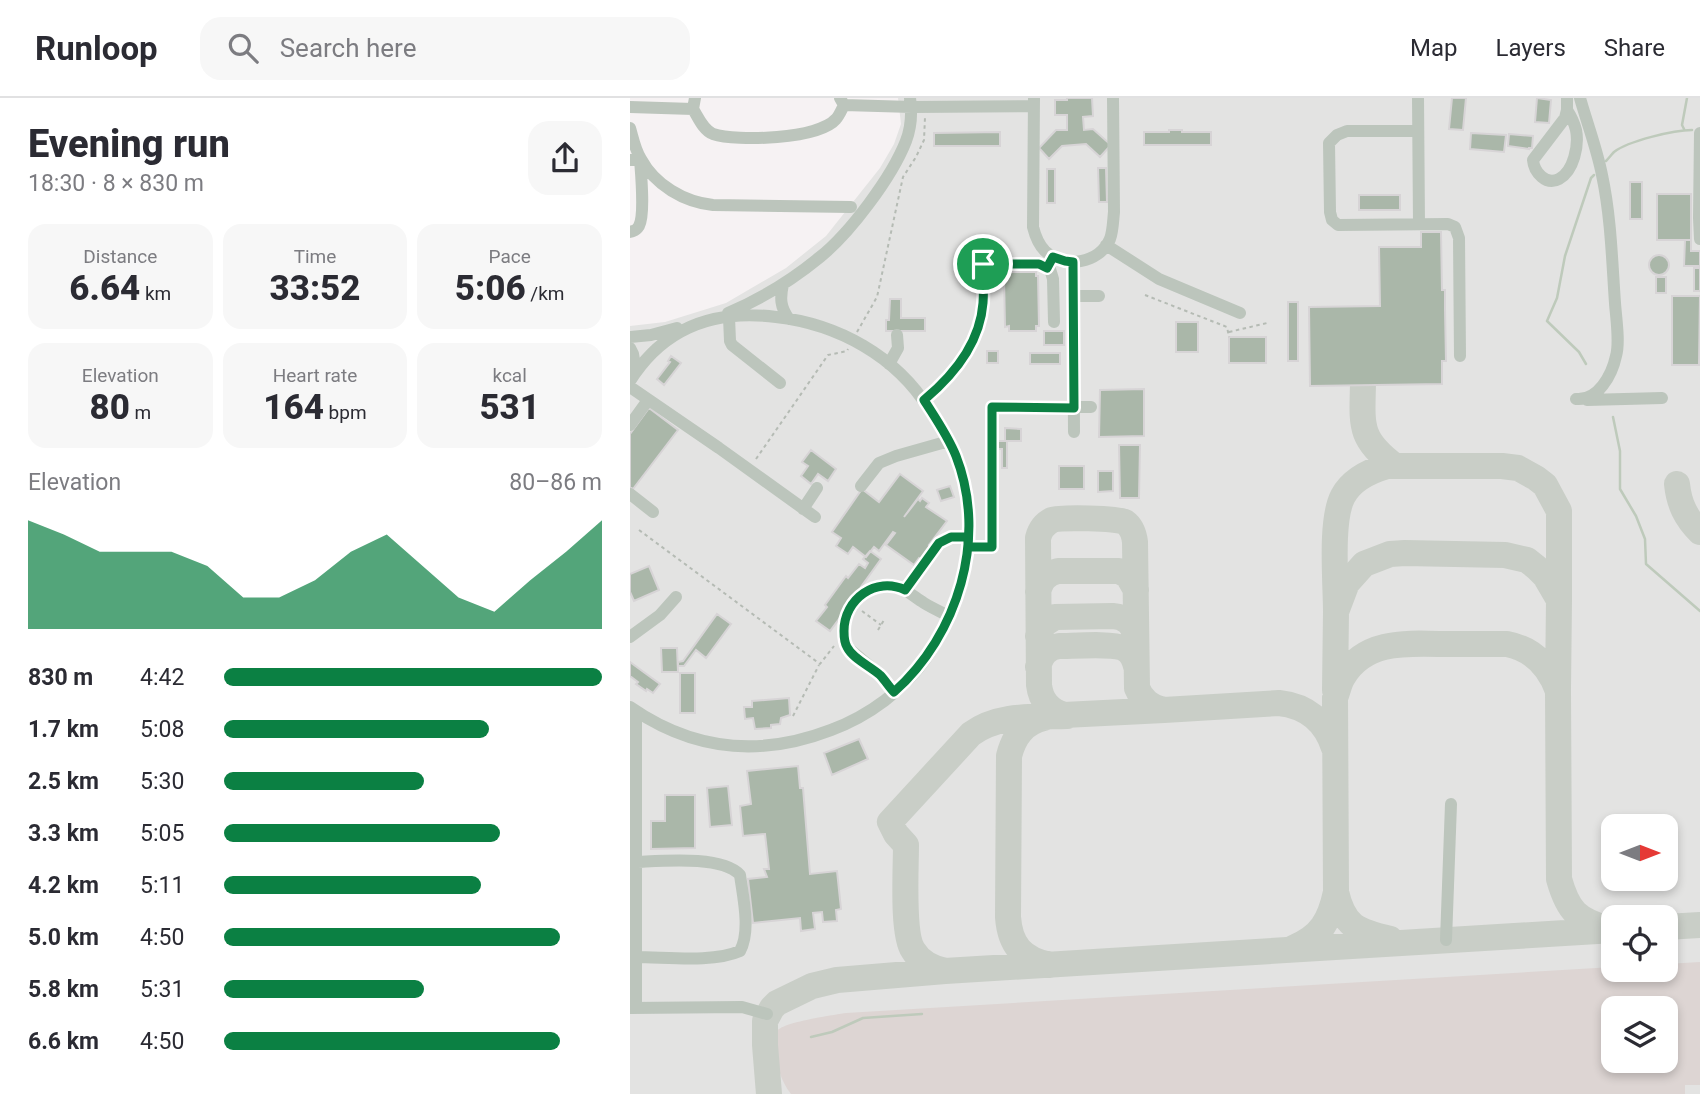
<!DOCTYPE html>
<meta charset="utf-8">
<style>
body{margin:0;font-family:Roboto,sans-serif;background:#f7f7f7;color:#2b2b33;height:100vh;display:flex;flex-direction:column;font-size:26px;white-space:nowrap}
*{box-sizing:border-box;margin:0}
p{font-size:23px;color:#7c7c81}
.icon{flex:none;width:38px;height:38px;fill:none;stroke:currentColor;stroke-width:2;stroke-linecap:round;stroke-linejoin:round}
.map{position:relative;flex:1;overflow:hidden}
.sheet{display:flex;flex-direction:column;background:#fff;width:630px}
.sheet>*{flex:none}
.needle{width:46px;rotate:90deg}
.buttons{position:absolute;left:971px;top:716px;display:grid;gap:14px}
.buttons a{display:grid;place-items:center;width:77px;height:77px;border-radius:14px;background:#fff;box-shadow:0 4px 10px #0003;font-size:35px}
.pin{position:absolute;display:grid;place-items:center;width:60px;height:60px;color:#fff;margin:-30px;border:4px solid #fff;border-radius:50%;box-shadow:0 2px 7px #0007}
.round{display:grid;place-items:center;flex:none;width:74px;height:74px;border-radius:21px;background:#f7f7f7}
.head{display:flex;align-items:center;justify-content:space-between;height:119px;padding:0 28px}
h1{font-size:38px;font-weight:800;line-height:52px}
.metrics{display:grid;grid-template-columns:repeat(3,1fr);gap:10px;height:119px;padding:7px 28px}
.metrics div{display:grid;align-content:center;border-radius:18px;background:#f7f7f7;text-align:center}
.metrics b{font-size:35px;font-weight:800}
.metrics small{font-size:19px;font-weight:400}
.metrics p{font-size:19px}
.chart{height:196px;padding:14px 28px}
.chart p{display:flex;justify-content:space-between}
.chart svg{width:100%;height:126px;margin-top:7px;fill:#0b8043;opacity:.7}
ul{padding:0 28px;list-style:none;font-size:23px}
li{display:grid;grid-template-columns:112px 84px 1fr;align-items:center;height:52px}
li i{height:18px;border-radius:9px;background:#0b8043}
header{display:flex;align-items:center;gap:42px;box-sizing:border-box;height:98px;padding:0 35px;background:#fff;border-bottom:2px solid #e1e1e2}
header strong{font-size:33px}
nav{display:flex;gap:38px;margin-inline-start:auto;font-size:24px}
.search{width:490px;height:63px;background:#f7f7f7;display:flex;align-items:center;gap:18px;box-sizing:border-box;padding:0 24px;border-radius:21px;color:#7c7c81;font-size:26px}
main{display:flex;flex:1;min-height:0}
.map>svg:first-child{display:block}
.built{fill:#e3e3e2;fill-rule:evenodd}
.green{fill:#ddd5d3;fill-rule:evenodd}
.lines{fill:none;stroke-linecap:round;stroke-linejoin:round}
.stream{stroke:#becabb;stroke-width:2.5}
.taxiway{stroke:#c9cec7;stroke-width:26}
.building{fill:#aab7a9;stroke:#d7d4d6;stroke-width:2}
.path{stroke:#b5bbb4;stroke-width:2;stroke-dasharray:3.5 3.5;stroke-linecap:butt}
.minor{stroke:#bcc5bc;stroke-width:12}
.route-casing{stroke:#fff;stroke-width:14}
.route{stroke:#0b8043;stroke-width:9}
</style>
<header>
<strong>Runloop</strong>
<div class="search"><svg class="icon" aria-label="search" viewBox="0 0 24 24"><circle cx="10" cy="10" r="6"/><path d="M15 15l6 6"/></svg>Search here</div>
<nav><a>Map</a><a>Layers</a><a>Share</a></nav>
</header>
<main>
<section class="sheet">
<div class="head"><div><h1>Evening run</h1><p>18:30 · 8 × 830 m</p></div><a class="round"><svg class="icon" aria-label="share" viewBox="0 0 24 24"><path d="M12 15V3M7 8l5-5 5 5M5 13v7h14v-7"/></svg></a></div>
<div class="metrics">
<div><p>Distance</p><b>6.64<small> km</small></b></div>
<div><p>Time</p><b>33:52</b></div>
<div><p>Pace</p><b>5:06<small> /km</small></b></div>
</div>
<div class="metrics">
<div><p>Elevation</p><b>80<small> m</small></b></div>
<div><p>Heart rate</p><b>164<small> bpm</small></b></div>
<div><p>kcal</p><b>531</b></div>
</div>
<div class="chart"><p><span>Elevation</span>80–86 m</p>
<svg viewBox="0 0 160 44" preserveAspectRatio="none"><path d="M0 44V6L10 11L20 17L30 17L40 17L50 22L60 33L70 33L80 27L90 17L100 11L110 22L120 33L130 38L140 27L150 17L160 6V44z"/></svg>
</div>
<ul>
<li><b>830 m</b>4:42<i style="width:100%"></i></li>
<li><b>1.7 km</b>5:08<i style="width:70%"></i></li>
<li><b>2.5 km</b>5:30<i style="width:53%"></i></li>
<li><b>3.3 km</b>5:05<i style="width:73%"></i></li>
<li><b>4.2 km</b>5:11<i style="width:68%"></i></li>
<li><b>5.0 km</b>4:50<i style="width:89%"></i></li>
<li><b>5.8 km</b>5:31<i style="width:53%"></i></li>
<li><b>6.6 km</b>4:50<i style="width:89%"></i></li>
</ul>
</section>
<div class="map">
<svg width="1070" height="996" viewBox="0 0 1070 996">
<rect width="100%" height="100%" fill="#f6f2f3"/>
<path class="built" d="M268 0H1070V996H0V228L35 224 96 205 156 170 196 138 250 70 264 46 271 26ZM984 728H1036V780H984ZM984 819H1036V872H984ZM984 910H1036V962H984Z"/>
<path class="green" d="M1070 864V987H1055V996H161C151 983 148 971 146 955 146 949 143 939 147 933 153 924 204 917 216 915L983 869 984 872H1036V866ZM984 910H1036V962H984Z"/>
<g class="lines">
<path class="stream" d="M1054 31 1052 27 1057 0
M976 63C979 60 981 57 984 54 998 43 1044 32 1062 32
M956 266 949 254 917 223 927 200 935 158 961 80 964 77
M983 319 990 353V391L1006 418 1015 441 1016 466 1070 513
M181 939 202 934 233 920 292 916"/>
<path class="taxiway" d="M733 286C732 328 729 341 765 368
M1047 386C1049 406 1056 420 1070 434
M408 494C411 482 416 476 428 473H489L498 478 506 492
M706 514C706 485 700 422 713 398 722 381 740 373 757 368H872L888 370 906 380 915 387 929 413V502
M408 538 414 526 425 519 483 518C496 519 503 526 506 539
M408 569C411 558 416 550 429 548 442 548 482 545 493 550 501 553 504 560 506 568
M705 592 706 514 717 485 734 466 760 456 775 455 875 457 897 462 907 470 915 478 929 502 928 591
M534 612 434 617C419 612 411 603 409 587L408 440C410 432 414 426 422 422 430 419 488 420 495 424 502 429 504 436 505 444L507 590C512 602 520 609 534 612L649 605C677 608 696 624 704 650
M414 620C394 625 384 638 379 658L378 819C380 847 392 861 420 867
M1036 829 1070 827
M760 841C727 833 714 829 706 794L705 600C708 593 709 585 713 579 734 543 774 545 811 546 833 546 855 546 877 546 903 551 919 568 928 593L929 781C938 813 947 822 979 831
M663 850C691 839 700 822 706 794
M315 873C302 870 290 864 283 852 272 836 276 770 276 747L266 736 260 724 341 636C368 616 404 619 437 618
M139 996 135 947V923L142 910 147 905 182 888 207 882 315 873 984 832"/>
</g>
<path class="building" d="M437 0H462L463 18 453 19 454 32 463 31 481 47 470 59 456 46 432 48 419 61 409 50 426 32H437V17H425V2H437Z
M822 0H836L833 32 819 31Z
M907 0 921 2 919 25 905 24Z
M539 32H552V34H581V47H514V34H539Z
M370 34V48H304V35Z
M841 35 876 37 874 54 840 51Z
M879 36 903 38 902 50H899V51L878 48Z
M468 70H476L477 104H469Z
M417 71H425V105H417Z
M1000 84H1012V121H1000Z
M1027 96H1061V142H1027Z
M729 97H770V112H729Z
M791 134H811L812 192H815V211L816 263H812V286L680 288 679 209 750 208 749 149H791Z
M1055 142H1061V153H1070V168H1054Z
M1019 167a10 10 0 1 1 20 0a10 10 0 1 1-20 0Z
M1064 170H1070V193H1064Z
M377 174H406V178H408L409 228H406V233H379V228L375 229 374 179H377Z
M1026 179H1036V195H1026Z
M1042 198H1070L1069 267H1042Z
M260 201H271V220H295V233H256V222H259Z
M658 204H668V263H658Z
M546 224H568V254H546Z
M414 233H434V247H414Z
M599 239H636V265H599Z
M357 253H368V265H357Z
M400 255H430V266H400Z
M41 258 51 265 34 287 27 281 40 264 38 263Z
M514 291V338L469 339 470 292Z
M19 310 48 332 3 391 0 389V336Z
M375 330 391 331V343H375Z
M368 343H377V370H372V351H368Z
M489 347H510L509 400H490Z
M181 352 206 371 198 383 188 376 181 386 171 378 178 368 172 364Z
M429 368H454V391H429Z
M468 373H483V393L468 394Z
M270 376 293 393 274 419 288 401 290 403 292 400 299 405 296 409 317 423 299 447 301 448 292 462 289 460 284 467 256 447 265 435 263 434 249 453 244 449 236 459 223 449 218 456 206 448 211 440 202 434 232 391 249 404Z
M320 388 324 399 311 403 307 392Z
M240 453 251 461 231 489 232 490 200 533 186 523 197 509 195 507 216 478 218 480 229 466 235 470 238 465 233 461Z
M19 468 29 492 4 503 0 494V476Z
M87 516 101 526 76 560 66 552 54 568H48V564L53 563Z
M31 550H47L48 574H32Z
M0 564 30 586 23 595 17 591 16 593 6 586 8 584 0 578Z
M50 575H65V615H50Z
M159 600 160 617 151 620 150 626 141 627V630L125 631 123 620 115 621 114 609H122V603Z
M229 641 238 661 202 677 194 655Z
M168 668 170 690H173L180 776 207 773 211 811 206 812 207 823 193 824 192 814 183 815 185 831 171 833 170 820 123 825 118 781 137 779 134 771H139L135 736 113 738 110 708 121 706 117 673Z
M98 688 102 727 80 729 77 690Z
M35 697H65V750L21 751V723H35Z"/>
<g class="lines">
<path class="path" d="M515 197 597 229 599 239
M227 234 247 199 273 79 286 59 294 42 295 19
M599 234 637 225
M126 361 198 257 217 253 218 251
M9 432 190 566 204 548
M232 513 251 527
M248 532 254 522
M163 618 189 567"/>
<path class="minor" d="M65 0 63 11C68 19 73 32 83 36 107 44 189 41 206 21 209 18 212 11 214 7L210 0
M404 0 403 129C405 137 408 146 415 153 434 171 469 166 480 141 483 133 483 123 484 114L483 0
M788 0 789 126
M937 0V12L935 20 903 62C904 74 916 88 929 81 944 73 949 47 946 32 944 24 941 18 937 12
M214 7 282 9 404 8
M0 9 63 11
M0 30C3 40 5 52 11 61 25 87 54 104 83 107L221 109
M788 33H717L707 37 699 45 700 114 702 122 708 127 818 126 825 129 829 140 830 258
M1070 35 1069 120 1070 141
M0 62 10 61C11 75 15 117 9 128 6 133 5 132 0 134
M476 147 529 181 610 215
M443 164 444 334
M353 166H409L420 171 423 181 424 224
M153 186C150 200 150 209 159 221
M443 198H469
M98 215C131 201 162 182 190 159 220 135 262 79 276 43 281 30 282 14 280 0
M99 219 100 243 102 247 150 285
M0 239 21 237 47 230
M0 250 3 256 6 274
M259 266 268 250 267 237
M0 283C34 229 84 211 146 219 208 226 266 258 299 311 312 331 324 350 331 372 343 415 341 461 325 502 318 522 309 541 297 559 274 592 239 618 201 632 131 659 63 653 0 609
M0 289 89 350 185 419
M946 301C968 303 982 277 986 258 990 244 986 220 985 205 982 163 981 119 972 77 967 51 957 25 950 0
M294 302C324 277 348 247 353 206 355 188 353 169 353 151
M957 302 1032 300
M0 327 18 302
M231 388 249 365 266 358 319 343
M0 396 23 414
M173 411 187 390
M338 449H362V309H461
M275 492 309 445 321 439H338
M0 539 30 517 46 499
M264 594 249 576 217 549C212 535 214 520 223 507 233 491 252 482 271 490 279 494 286 500 294 505 302 510 311 514 319 518
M6 613V909
M6 764C31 763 92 757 110 777 113 799 121 833 110 853 83 865 37 859 6 859
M816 842 821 706
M0 910 112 909 137 916"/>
</g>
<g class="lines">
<defs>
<path id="route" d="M353 166C353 179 354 192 353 205 350 245 324 277 294 302 306 321 318 338 326 358 358 440 328 537 264 594 259 589 255 582 250 577 240 568 223 561 217 549 214 544 214 538 214 533 214 501 246 478 275 492L309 445 321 439H338V449H362V309L444 310 443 164 435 163 423 159 417 170 409 166H353"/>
</defs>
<use href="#route" class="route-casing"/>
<use href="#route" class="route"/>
</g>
</svg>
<div class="buttons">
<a><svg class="needle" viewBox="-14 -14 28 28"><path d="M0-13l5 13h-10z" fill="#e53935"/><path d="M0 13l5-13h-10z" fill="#7c7c81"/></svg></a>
<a><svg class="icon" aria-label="locate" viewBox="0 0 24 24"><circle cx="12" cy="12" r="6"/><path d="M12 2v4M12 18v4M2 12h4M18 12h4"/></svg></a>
<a><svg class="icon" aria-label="layers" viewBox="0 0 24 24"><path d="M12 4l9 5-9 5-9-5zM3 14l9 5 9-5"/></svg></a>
</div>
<div class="pin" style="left:353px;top:166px;background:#1e9e55"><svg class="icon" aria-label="arrive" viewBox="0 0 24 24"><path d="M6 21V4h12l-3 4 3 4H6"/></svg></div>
</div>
</main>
